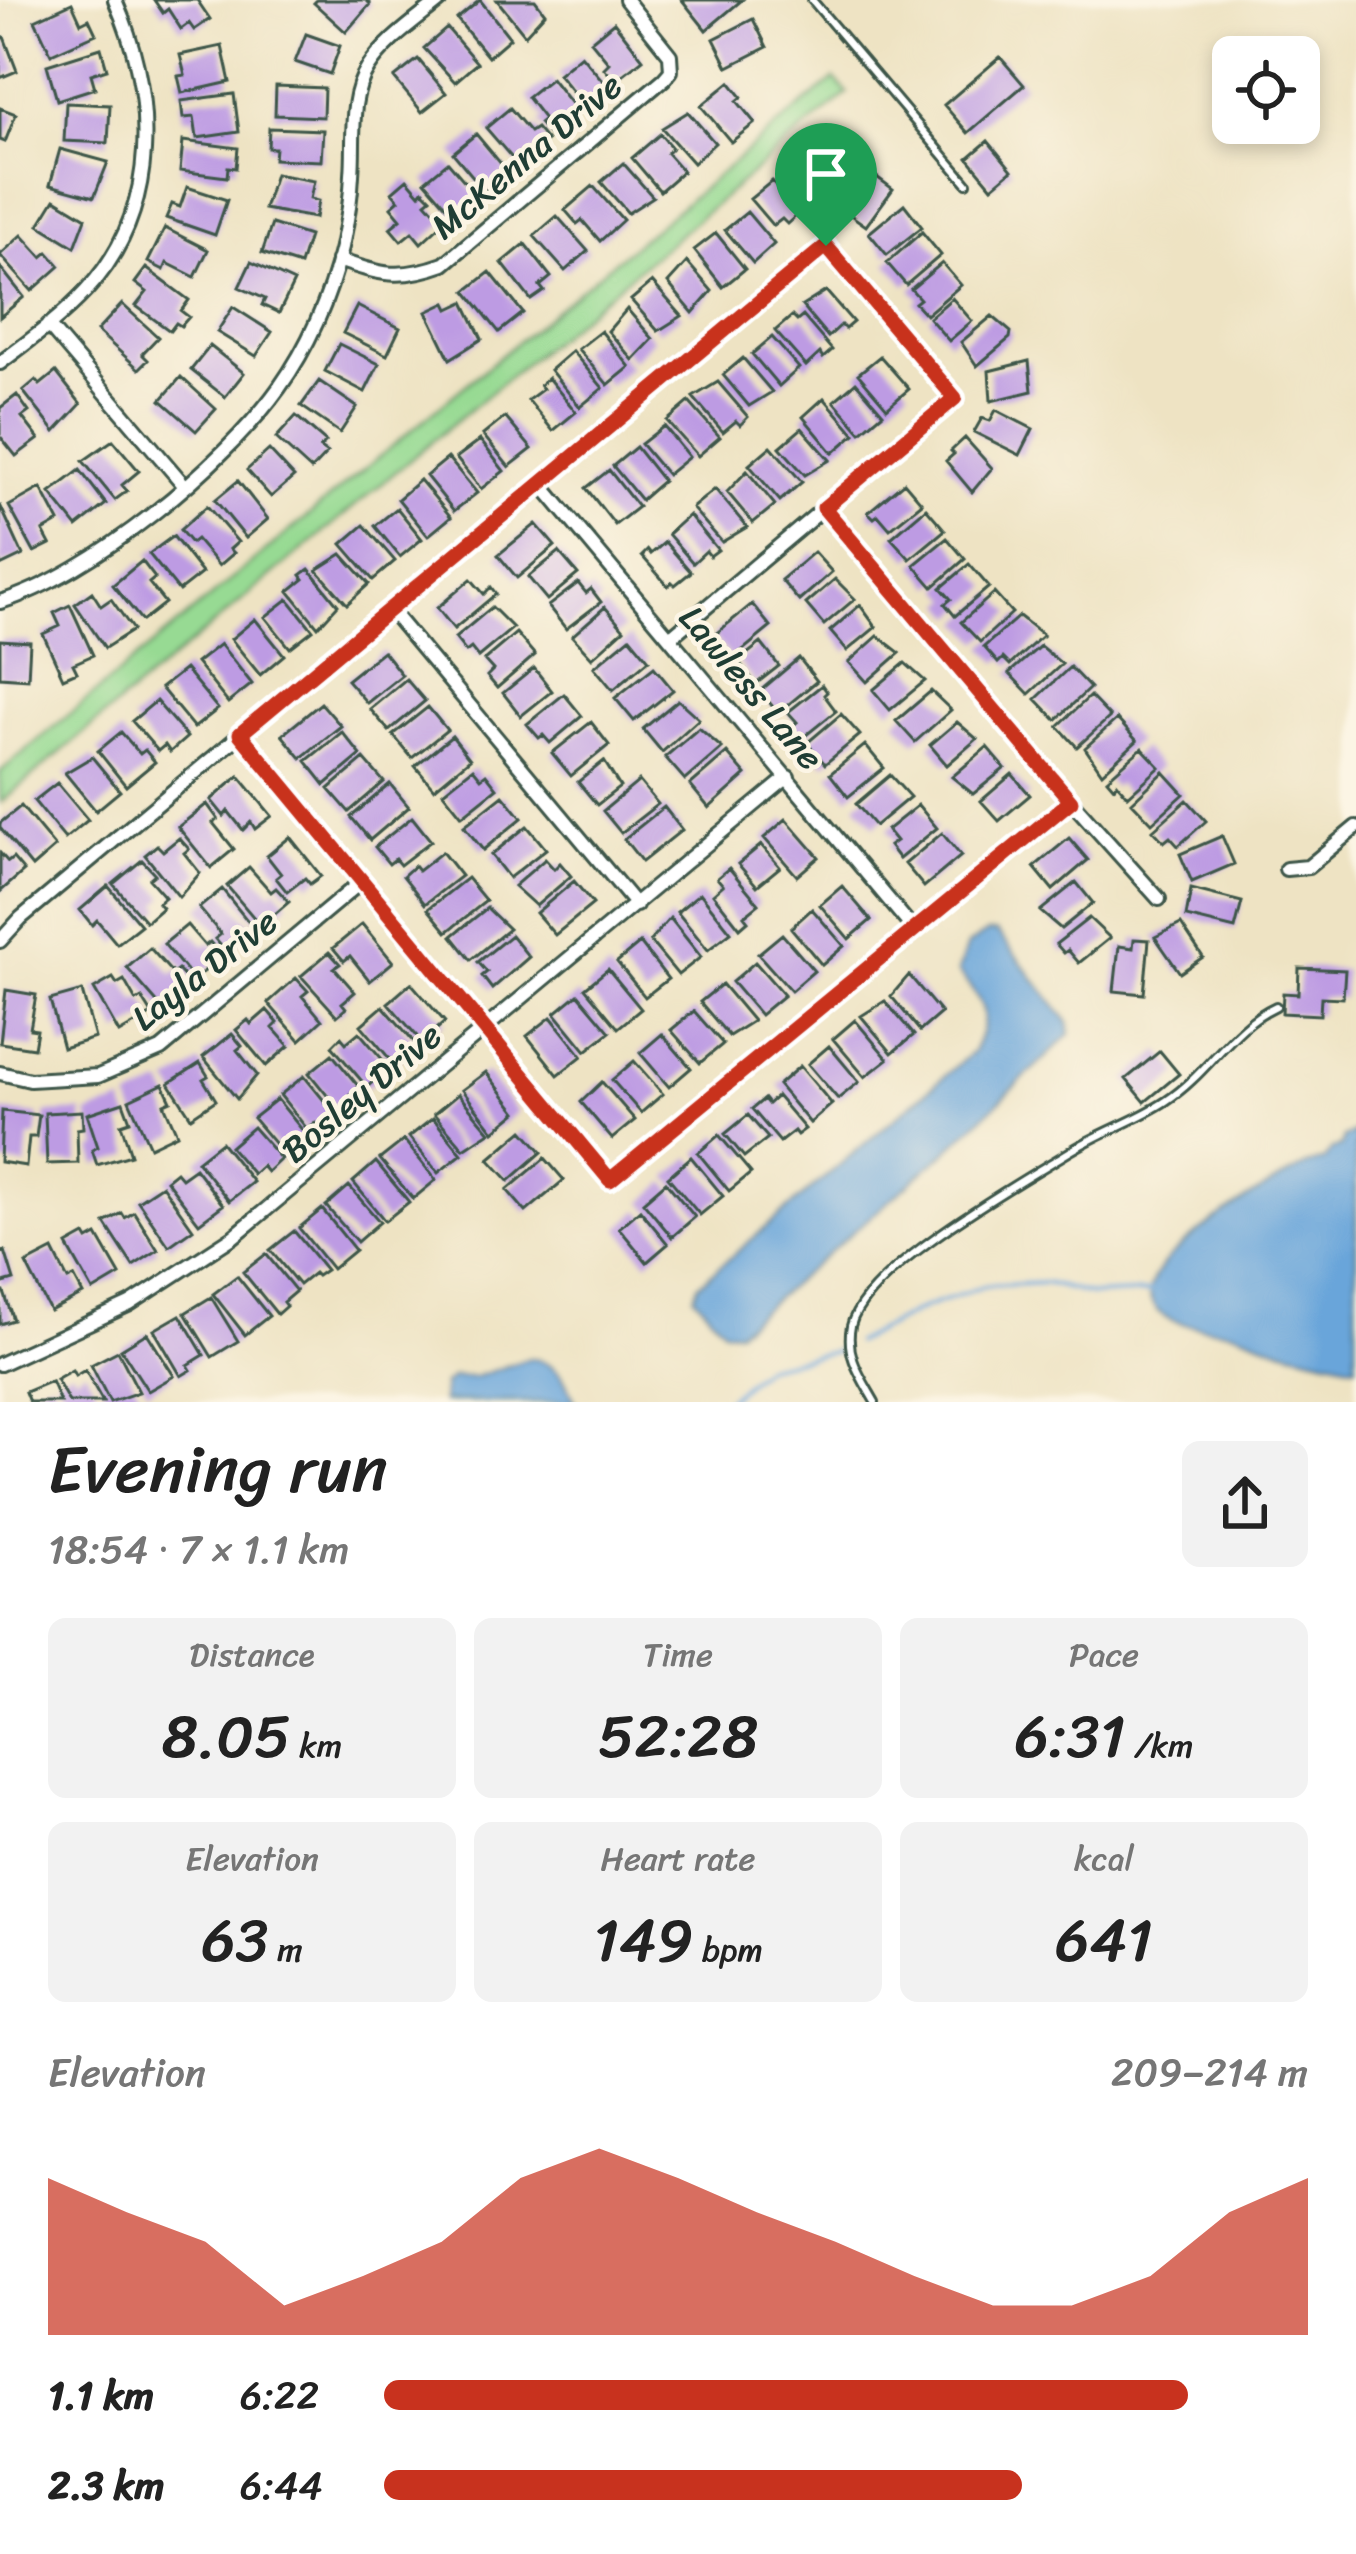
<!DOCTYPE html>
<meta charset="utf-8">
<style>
body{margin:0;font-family:Sriracha,sans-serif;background:#f2f2f2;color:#222;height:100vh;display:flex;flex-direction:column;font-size:45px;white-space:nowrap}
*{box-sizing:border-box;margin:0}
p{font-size:39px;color:#767676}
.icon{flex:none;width:66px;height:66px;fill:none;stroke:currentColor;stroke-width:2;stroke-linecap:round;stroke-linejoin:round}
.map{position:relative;height:1402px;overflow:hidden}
.panel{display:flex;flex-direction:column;background:#fff;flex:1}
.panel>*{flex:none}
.buttons{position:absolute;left:1212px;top:36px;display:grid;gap:24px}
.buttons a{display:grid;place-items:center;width:108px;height:108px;border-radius:18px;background:#fff;box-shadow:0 6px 18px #0003;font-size:60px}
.pin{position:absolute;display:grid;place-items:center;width:102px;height:102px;color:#fff;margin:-123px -51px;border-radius:50% 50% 50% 0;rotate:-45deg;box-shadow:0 0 12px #0007}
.pin .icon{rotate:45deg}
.round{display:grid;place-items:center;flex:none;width:126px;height:126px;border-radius:18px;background:#f2f2f2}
.head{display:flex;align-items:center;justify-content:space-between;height:204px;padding:0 48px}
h1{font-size:66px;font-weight:600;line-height:90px}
.metrics{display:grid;grid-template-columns:repeat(3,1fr);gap:18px;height:204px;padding:12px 48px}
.metrics div{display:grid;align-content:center;border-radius:18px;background:#f2f2f2;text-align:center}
.metrics b{font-size:60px;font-weight:600}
.metrics small{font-size:33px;font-weight:400}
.metrics p{font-size:33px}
.chart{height:336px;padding:24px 48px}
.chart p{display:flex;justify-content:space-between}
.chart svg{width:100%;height:216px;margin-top:12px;fill:#c8321e;opacity:.7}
ul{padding:0 48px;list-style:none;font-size:39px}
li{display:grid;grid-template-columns:192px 144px 1fr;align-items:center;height:90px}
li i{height:30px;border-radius:15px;background:#c8321e}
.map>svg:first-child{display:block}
.green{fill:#97da93;stroke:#5b8c64;stroke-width:3}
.water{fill:#69a5da;stroke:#447187;stroke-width:3}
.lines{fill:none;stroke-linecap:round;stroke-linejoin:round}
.stream{stroke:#69a5da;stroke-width:4.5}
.building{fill:#bd9be3}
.service-casing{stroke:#3e5649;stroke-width:12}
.minor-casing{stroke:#3e5649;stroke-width:18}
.service{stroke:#fff;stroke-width:6}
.minor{stroke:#fff;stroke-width:12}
.route-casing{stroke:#fff;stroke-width:24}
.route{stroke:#c8321e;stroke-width:15}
.labels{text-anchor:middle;stroke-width:9;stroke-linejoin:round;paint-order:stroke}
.street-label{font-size:36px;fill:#1f3d34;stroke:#fcf5e5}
</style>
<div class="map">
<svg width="1356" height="1402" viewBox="0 0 1356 1402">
<rect width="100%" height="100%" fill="#fcf5e5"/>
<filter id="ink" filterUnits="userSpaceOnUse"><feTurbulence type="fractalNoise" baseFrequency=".00833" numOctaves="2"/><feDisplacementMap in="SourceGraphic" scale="24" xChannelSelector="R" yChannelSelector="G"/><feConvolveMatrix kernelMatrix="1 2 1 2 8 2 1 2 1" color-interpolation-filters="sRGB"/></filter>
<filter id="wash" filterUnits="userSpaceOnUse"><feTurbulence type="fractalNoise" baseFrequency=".004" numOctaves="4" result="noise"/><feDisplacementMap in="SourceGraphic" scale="48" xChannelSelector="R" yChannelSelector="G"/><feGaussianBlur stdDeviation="2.7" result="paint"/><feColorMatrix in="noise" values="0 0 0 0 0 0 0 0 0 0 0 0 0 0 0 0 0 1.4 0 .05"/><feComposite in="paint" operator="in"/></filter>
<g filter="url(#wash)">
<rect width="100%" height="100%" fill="#eee3c3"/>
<path class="green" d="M834 79 848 93 0 803V772Z"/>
<path class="water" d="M987 932H997L1068 1021 1070 1034 945 1153 737 1331 724 1330 694 1296 698 1285 973 1052C993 1012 984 1005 958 972L967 946Z
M1356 1132V1365C1329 1359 1301 1354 1275 1346 1260 1342 1247 1335 1232 1331 1210 1326 1179 1328 1160 1313 1107 1270 1279 1180 1307 1165L1324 1160 1332 1149 1341 1147 1344 1138Z
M530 1358C557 1362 565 1378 575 1402H442L444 1384 453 1377H475Z"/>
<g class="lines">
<path class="stream" d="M856 1342 921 1309 984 1286 1045 1283 1093 1295 1155 1292
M724 1402 765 1366 837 1351"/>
</g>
<g id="blocks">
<path class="building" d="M154 0H197L210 19 194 30 189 23 181 29 168 9 163 13Z
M317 0H366L370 4 346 32 314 3Z
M480 0 510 38 488 57 457 19Z
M497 0H535L545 13 525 35Z
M682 0H742L706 30Z
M72 3 81 23 89 19 96 34 51 54 35 20Z
M753 19 767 47 728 67 714 39Z
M614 22 643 59 615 81 604 68 609 63 591 41Z
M447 28 477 63 455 82 424 48Z
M306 34 340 46 330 74 295 62Z
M4 37 17 71 0 78V39Z
M222 46 230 82 182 93 178 76 185 75 180 55Z
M101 48 107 69 91 74 95 88 57 100 47 65Z
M581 55 609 88 585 107 558 74Z
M1000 57 1024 85 968 133 944 105Z
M418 59 446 93 422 112 394 78Z
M551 78 579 114 550 136 539 123 544 119 527 97Z
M730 82 742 97 737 101 755 123 731 142 701 106Z
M276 86 324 88 323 117 275 115Z
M234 94 239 132 197 138 194 117 183 118 181 101Z
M66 103 110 105 108 143 64 141Z
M0 108 16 114 5 142 0 140Z
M510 108 530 132 536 128 547 141 518 165 486 128Z
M688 112 715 143 693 163 662 128Z
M269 128 323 130 321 161 274 159 275 148H268Z
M476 134 507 171 485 191 453 153Z
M660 134 672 148 667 153 683 171 660 191 632 158Z
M183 141 238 148 236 168 228 167 227 177 180 171Z
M988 141 1012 170 992 187 968 158Z
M60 149 108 162 94 197 50 185Z
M448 162 478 197 455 216 425 181Z
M623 163 653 197 628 213 601 182Z
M832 166 836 208 807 211 803 169Z
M870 172 893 189 866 226 842 209Z
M275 174 314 181 310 199 318 201 315 218 264 209Z
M407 179 420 194 423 190 431 198 426 202 444 222 421 243 412 232 401 241 390 228 401 219 391 207 399 200 392 192Z
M772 181 799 213 787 224 782 219 773 226 750 199Z
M593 186 623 220 600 241 582 220 577 224 565 210Z
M187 187 227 200 215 235 166 218 172 204 180 207Z
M55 199 86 218 75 247 39 225Z
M904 204 922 227 887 255 869 233Z
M747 212 774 244 753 263 725 230Z
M557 216 588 251 565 271 534 236Z
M272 224 309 236 300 265 262 253Z
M165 228 208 250 195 277 167 263 164 270 148 262Z
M922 232 941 255 906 285 887 263Z
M716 233 745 269 723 287 694 250Z
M22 235 42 257 48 252 60 266 32 291 0 255Z
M525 244 551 277 540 286 544 291 531 300 502 263Z
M251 262 294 282 279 313 262 305 265 299 239 287Z
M687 262 712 291 693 313 668 283Z
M942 263 961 285 926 315 915 303 920 299 911 289Z
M0 267 24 297 0 317Z
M146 268 189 300 181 311 189 317 181 326 176 323 170 331 136 306 147 292 135 283Z
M490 272 523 313 499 332 466 291Z
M652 282 682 316 658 331 631 300Z
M826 291 853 322 845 329 841 325 828 337 802 306Z
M952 298 972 321 949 341 929 318Z
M464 302 482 339 450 359 427 312 446 303 449 309Z
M122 304 158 337 142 354 148 360 139 369 97 331Z
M357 306 400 328 387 355 343 333Z
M233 307 272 332 256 356 217 332Z
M627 309 653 339 633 360 608 331Z
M792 316 797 321 803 316 832 350 823 358 820 353 806 366 775 331Z
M992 316 1011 332 1010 338 977 366 961 342Z
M601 331 630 367 608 385 578 349Z
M772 337 799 368 779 386 752 354Z
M339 344 379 364 365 392 325 371Z
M210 346 244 373 225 397 191 370Z
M572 351 603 388 580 407 550 370Z
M880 356 909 389 887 408 858 374Z
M743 358 772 392 749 406 723 375Z
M1029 361 1032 391 991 401 989 371Z
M56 372 81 404 55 432 23 391 36 380 40 385Z
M181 377 216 409 196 431 161 400Z
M548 378 576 412 553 431 528 400 543 389 540 385Z
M319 381 357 407 340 433 301 406Z
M718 382 748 417 740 425 736 421 723 432 693 397Z
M856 382 883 413 861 432 834 401Z
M17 395 29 412 22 417 39 439 16 456 0 436V408Z
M824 398 855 434 833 453 803 417Z
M689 402 720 437 698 456 667 421Z
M996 410 1033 429 1020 455 974 432 982 418 990 421Z
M296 416 326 442 320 448 327 453 311 470 276 438Z
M505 417 532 449 509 467 483 435Z
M664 426 689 457 667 475 641 444Z
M802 428 830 460 805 475 780 447Z
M965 438 992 468 972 492 946 461 954 454 951 451Z
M113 440 139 471 122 485 127 491 115 500 83 461Z
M480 440 504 471 481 489 456 458Z
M771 446 802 482 780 501 749 465Z
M636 447 663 481 641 500 613 466Z
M269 450 294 477 271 497 247 470Z
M448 458 477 493 454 511 426 476Z
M80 470 106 504 77 527 50 493Z
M609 470 638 507 615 525 586 488Z
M747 471 775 505 753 523 727 492Z
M420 480 451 517 428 536 398 499Z
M238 481 268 519 246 538 215 500Z
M904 482 922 503 890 529 878 515 874 518 868 512Z
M41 488 59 522 43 531 50 544 34 552 9 506Z
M715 489 747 527 722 542 692 508Z
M0 505 23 555 0 566Z
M207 506 238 542 230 549 234 553 219 566 196 539 191 543 180 530Z
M397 508 422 539 400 557 375 526Z
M926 508 945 530 910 559 891 538Z
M689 515 718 550 710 556 706 551 693 563 668 534Z
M536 524 555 546 517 578 498 555Z
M364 525 395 561 373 580 342 544Z
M173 536 202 573 179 591 149 554Z
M947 538 965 559 933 587 914 565Z
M665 542 691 572 675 585 672 582 668 586 642 556 648 550 651 554Z
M559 552 578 574 547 600 528 577Z
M814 552 832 572 799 601 781 580Z
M342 554 369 584 347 604 317 570Z
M142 561 155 578 149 583 165 603 142 621 113 585Z
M969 564 989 587 955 616 945 604 951 599 941 588Z
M309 569 338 605 318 627 289 591 304 579 301 575Z
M471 579 484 594 491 587 496 594 454 629 437 608Z
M835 579 855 599 824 625 806 604Z
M578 583 586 593 591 589 601 602 566 629 548 606Z
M92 592 101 606 111 599 133 630 105 648 75 604Z
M994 593 1012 613 980 642 961 622Z
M288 599 313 630 290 648 265 617Z
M752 604 771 627 732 659 713 636Z
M70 605 93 655 73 664 77 672 63 678 43 634 60 626 54 613Z
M860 605 876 627 847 651 830 631Z
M492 607 513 628 478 657 471 648 466 652 455 638Z
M605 607 624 629 592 658 572 636Z
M1019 616 1043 635 1010 665 1003 658 998 663 984 647Z
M255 619 284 655 260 675 231 639Z
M516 633 535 655 497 688 487 676 493 670 484 660Z
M878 636 900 653 867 682 849 662Z
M630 637 649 660 613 690 594 667Z
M0 640 30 642 28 679 0 677Z
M761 643 779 666 756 684 738 661Z
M220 644 252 684 228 703 196 663Z
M1040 646 1062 664 1029 694 1009 673Z
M383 651 402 675 367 703 347 680Z
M799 658 817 681 778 713 760 691Z
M905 663 925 681 890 710 873 690Z
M654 667 673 690 634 721 615 698Z
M1070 667 1090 688 1056 720 1036 699Z
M534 668 552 691 521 716 503 693Z
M185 669 218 709 194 728 161 688Z
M406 679 425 701 389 731 370 709Z
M822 685 827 692 824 695 836 711 800 740 790 728 797 722 788 712Z
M931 691 951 710 915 742 896 721Z
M564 694 582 716 550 743 543 735 539 738 527 724Z
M1090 696 1110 717 1077 747 1058 726Z
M678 700 699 719 662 752 643 729Z
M156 701 187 737 170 752 165 745 158 751 132 721Z
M321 703 341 726 301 758 282 735Z
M428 707 447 730 412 758 393 735Z
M841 714 860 735 825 764 807 743Z
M1117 719 1137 741 1102 773 1085 748Z
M591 722 609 745 571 776 552 753Z
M957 722 977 739 947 765 930 745Z
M699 728 722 748 685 780 665 757Z
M121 732 140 754 145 750 155 762 126 786 98 751Z
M342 732 361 755 325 785 306 761Z
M452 736 470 759 434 789 415 766Z
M865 745 884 768 848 797 830 774Z
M987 747 1005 768 973 794 952 777Z
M1142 748 1160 767 1128 796 1117 783 1114 787 1107 779Z
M727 753 746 775 709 808 690 785Z
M92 757 120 791 96 811 65 773Z
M364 759 384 782 349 812 329 789Z
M604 761 620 787 597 805 578 782Z
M473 768 481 778 486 774 497 788 462 816 443 792Z
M1164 772 1184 794 1152 823 1132 802Z
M1012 774 1030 795 999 821 981 801Z
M890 775 910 797 875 826 856 804Z
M239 776 272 816 255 829 251 822 243 830 228 811 224 816 211 800Z
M639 781 658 804 621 833 603 811Z
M57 783 88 820 65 839 34 801Z
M390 784 409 807 370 840 351 817Z
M503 795 522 818 483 850 464 826Z
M1187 800 1206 821 1178 846 1170 837 1164 842 1153 830Z
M207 804 218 819 213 823 234 849 211 868 178 827Z
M918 805 937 828 899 859 889 846 896 841 887 830Z
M21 806 55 847 32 867 0 828V823Z
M664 807 682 830 642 862 624 839Z
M412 817 431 841 400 865 395 859 389 864 375 847Z
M786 819 819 857 797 876 764 838Z
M527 826 546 849 509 878 491 855Z
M942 833 961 856 924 887 905 864Z
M1222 836 1234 864 1192 882 1180 854Z
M290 837 321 876 310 884 305 878 287 892 276 878 281 874 267 856Z
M179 838 189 849 184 853 200 873 179 897 145 855 157 845 163 851Z
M1069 838 1088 860 1053 890 1034 867Z
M761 845 780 867 757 886 738 864Z
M442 852 461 876 425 904 403 876 414 866 418 871Z
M0 853 8 862 13 858 24 871 0 892Z
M545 859 554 869 560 863 571 876 536 906 514 886Z
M142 860 155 874 149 879 165 897 158 903 162 908 146 922 113 884Z
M249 867 271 892 276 888 289 902 261 926 227 886Z
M729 868 759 904 744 916 748 921 740 928 713 894 723 885 717 878Z
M467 878 486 901 447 932 428 909Z
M574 881 593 904 555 935 536 913Z
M1076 882 1093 903 1061 929 1040 911Z
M108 886 141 925 117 944 97 920 92 925 80 910Z
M842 886 871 920 849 939 820 905Z
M222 889 255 930 227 953 215 939 221 934 199 908Z
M1191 889 1242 902 1235 929 1186 917Z
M700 893 731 932 708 950 677 912Z
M487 908 509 929 471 960 452 936Z
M812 909 844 946 822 965 791 928Z
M670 918 701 957 678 975 650 941Z
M1089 918 1110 938 1079 963 1068 950 1064 953 1056 944Z
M362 924 393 962 370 981 350 956 344 961 333 948Z
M1181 924 1203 957 1180 973 1155 937Z
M187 925 205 946 210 942 222 956 194 980 164 944Z
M782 934 814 971 791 991 758 954Z
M511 935 529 957 492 989 482 976 487 972 478 962Z
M1134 939 1149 940 1144 994 1114 991 1119 946 1133 948Z
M640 943 668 979 645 997 617 962Z
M150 948 173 974 178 970 190 983 162 1008 127 968Z
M329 952 340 964 334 968 355 992 342 1003 346 1008 337 1016 301 976Z
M755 962 784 995 760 1015 732 982Z
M1299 968 1345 970 1343 998 1321 997 1320 1015 1282 1013 1283 993 1298 994Z
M608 969 641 1009 618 1028 585 988Z
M909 975 941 1013 920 1031 891 996Z
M113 978 117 984 124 980 136 1001 142 998 152 1014 119 1033 94 989Z
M296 978 308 991 302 996 322 1020 300 1040 268 1003Z
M411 983 445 1022 422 1042 388 1003Z
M722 984 753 1021 729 1036 700 1002Z
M6 990 36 995 30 1029 37 1030 34 1048 0 1043Z
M82 991 95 1038 63 1048 50 1000Z
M578 994 610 1032 586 1051 555 1013Z
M885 1001 914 1035 892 1053 861 1016Z
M383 1006 417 1045 394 1064 361 1025Z
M267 1010 278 1023 273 1028 289 1046 266 1066 236 1030 248 1020 251 1024Z
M694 1011 723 1044 700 1063 671 1030Z
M551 1017 582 1056 558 1075 527 1036Z
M855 1020 888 1059 865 1077 833 1039Z
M359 1032 389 1067 367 1087 332 1046 341 1037 346 1043Z
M232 1034 242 1046 237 1050 257 1075 237 1099 203 1057Z
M662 1034 691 1068 669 1087 640 1053Z
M829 1046 859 1082 838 1099 808 1064Z
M1160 1051 1179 1074 1145 1102 1126 1079Z
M332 1054 359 1087 350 1095 353 1099 339 1110 309 1073Z
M634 1061 663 1094 641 1113 612 1080Z
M200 1063 208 1076 203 1079 216 1100 191 1117 169 1083Z
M800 1066 832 1104 810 1123 778 1085Z
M486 1072 517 1112 494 1131 462 1090Z
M304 1076 335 1114 318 1127 315 1123 307 1129 280 1095Z
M602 1082 635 1120 612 1139 581 1102Z
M163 1084 171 1101 164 1104 177 1134 150 1147 129 1100Z
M458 1094 490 1132 464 1149 434 1114Z
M777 1096 805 1129 797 1135 794 1131 780 1142 752 1109 764 1099 768 1104Z
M277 1099 308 1137 285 1156 253 1118Z
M123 1102 130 1121 121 1124 131 1155 97 1165 92 1150 98 1147 87 1114Z
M2 1111 39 1115 36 1137H29L26 1166 0 1162Z
M82 1111 83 1128 77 1129 78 1163 47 1164 45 1113Z
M748 1115 768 1138 744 1157 725 1134Z
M433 1118 462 1154 438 1173 409 1137Z
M253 1127 281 1159 267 1172 262 1166 253 1174 230 1147Z
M523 1130 542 1152 509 1181 489 1159Z
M719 1135 751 1173 729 1191 698 1153Z
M404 1140 436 1180 413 1199 380 1159Z
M221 1142 253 1182 229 1201 197 1161Z
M691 1157 723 1196 700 1215 668 1177Z
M545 1158 564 1180 526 1212 507 1190Z
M376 1162 409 1202 385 1221 353 1182Z
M195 1168 223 1205 199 1223 166 1180 176 1172 181 1178Z
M666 1182 695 1217 672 1237 643 1202Z
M162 1185 193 1229 169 1246 138 1201Z
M349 1186 380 1222 357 1242 326 1206Z
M322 1209 355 1250 332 1269 299 1228Z
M640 1210 668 1244 647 1262 619 1228Z
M134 1212 158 1250 133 1266 105 1223 122 1213 125 1218Z
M294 1231 326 1270 317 1276 314 1273 299 1285 270 1250Z
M85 1235 88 1240 97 1235 120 1275 93 1291 67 1245Z
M53 1250 68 1280 74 1277 83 1294 50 1311 26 1264Z
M5 1251 14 1280 0 1284V1253Z
M266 1254 296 1291 283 1302 286 1306 277 1314 243 1272Z
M237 1276 269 1316 245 1335 213 1294Z
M4 1292 13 1320 0 1324V1293Z
M211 1297 238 1341 212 1357 185 1313Z
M180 1315 204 1355 188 1365 191 1370 181 1376 154 1330Z
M147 1333 174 1376 148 1391 121 1349Z
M118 1351 139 1392 110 1402 91 1365Z
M72 1370 75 1376 85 1370 103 1402H69L56 1379Z
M51 1381 60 1402H29L25 1392Z"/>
</g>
</g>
<g filter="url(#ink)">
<use href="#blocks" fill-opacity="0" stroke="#3e5649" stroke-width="3"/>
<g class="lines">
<defs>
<path id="service" d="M812 0 967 183
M875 1402C861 1377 845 1356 851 1326 864 1270 1019 1183 1069 1152 1100 1132 1136 1121 1166 1101 1208 1074 1232 1026 1276 1006"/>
<path id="minor" d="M338 260C382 275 400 280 444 264L664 79 671 71 670 55 626 0
M48 325 184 485
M0 363C29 341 61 318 86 291 161 211 156 94 115 0
M541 484 914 930
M824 508 1071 801 1159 899
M0 602C91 575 224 465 279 388 309 346 330 296 342 247 347 223 351 198 352 175 355 139 348 99 368 68 385 41 417 20 441 0
M390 610 636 905
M240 734 611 1180 1071 801
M1286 869 1308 867 1356 827
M0 941 21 918 826 246 955 398 672 636
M0 1073 30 1080 98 1076 161 1049 362 881
M0 1364 130 1304 233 1237 788 777"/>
</defs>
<use href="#service" class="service-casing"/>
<use href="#minor" class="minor-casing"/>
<use href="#service" class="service"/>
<use href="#minor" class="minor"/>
</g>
</g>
<g class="lines" filter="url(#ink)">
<defs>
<path id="route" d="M826 246 955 398 824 508 1071 801 610 1180 240 734Z"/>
</defs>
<use href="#route" class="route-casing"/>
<use href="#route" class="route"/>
</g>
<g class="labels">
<g class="street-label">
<text transform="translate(526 155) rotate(-40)" y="13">McKenna Drive</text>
<text transform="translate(752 687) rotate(50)" y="13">Lawless Lane</text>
<text transform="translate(204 969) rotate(-38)" y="13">Layla Drive</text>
<text transform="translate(361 1092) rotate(-40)" y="13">Bosley Drive</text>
</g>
</g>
</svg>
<div class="buttons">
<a><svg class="icon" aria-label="locate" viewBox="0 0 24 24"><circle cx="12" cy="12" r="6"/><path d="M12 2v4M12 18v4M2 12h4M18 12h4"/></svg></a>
</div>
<div class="pin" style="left:826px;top:246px;background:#1e9e55"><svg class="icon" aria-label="arrive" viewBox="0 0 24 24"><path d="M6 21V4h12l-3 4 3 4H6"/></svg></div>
</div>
<section class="panel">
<div class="head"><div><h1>Evening run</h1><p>18:54 · 7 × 1.1 km</p></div><a class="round"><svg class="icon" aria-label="share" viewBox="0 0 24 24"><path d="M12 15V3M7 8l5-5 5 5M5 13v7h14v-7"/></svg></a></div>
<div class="metrics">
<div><p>Distance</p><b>8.05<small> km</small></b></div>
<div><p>Time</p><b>52:28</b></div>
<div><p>Pace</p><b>6:31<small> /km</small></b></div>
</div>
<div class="metrics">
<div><p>Elevation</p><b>63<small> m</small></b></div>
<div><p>Heart rate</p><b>149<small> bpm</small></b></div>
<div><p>kcal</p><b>641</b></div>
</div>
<div class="chart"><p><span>Elevation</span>209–214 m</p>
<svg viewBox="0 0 160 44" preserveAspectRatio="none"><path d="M0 44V12L10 19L20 25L30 38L40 32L50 25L60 12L70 6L80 12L90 19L100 25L110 32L120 38L130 38L140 32L150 19L160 12V44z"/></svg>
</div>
<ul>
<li><b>1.1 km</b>6:22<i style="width:87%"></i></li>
<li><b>2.3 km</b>6:44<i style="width:69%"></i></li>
</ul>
</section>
